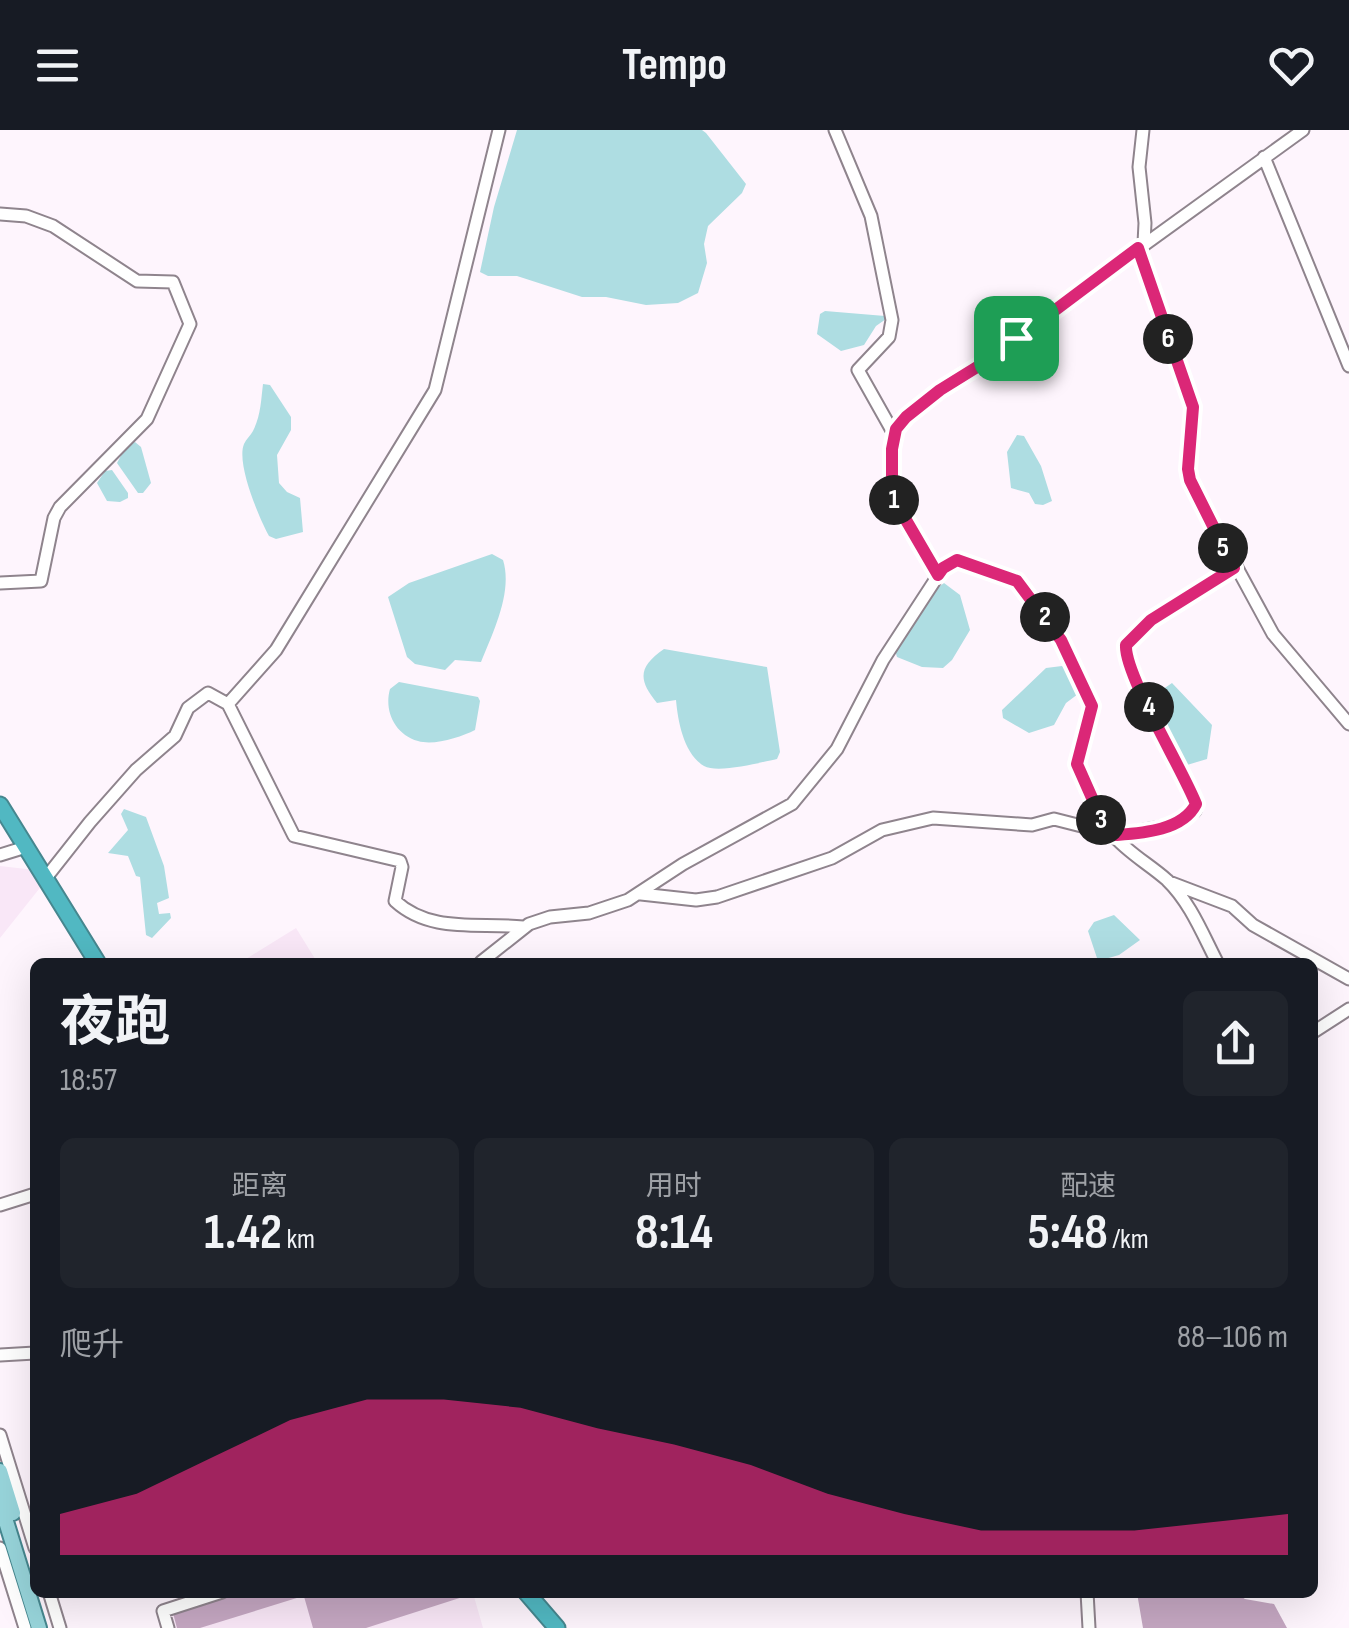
<!DOCTYPE html>
<html lang="zh">
<meta charset="utf-8">
<style>
body{margin:0;font-family:"Sofia Sans Condensed","Noto Sans SC",sans-serif;background:#20242c;color:#f1f3f6;height:100vh;display:flex;flex-direction:column;font-size:38px;white-space:nowrap}
*{box-sizing:border-box;margin:0}
p{font-size:32px;color:#9ea1a6}
.icon{flex:none;width:55px;height:55px;fill:none;stroke:currentColor;stroke-width:2;stroke-linecap:round;stroke-linejoin:round}
.map{position:relative;flex:1;overflow:hidden}
.panel{position:absolute;left:30px;top:828px;width:1288px;height:640px;display:flex;flex-direction:column;background:#171b24;border-radius:15px;box-shadow:0 10px 40px #0002}
.panel>*{flex:none}
.pin{position:absolute;display:grid;place-items:center;width:85px;height:85px;color:#fff;margin:-42px;border-radius:20px;box-shadow:0 5px 15px #0006}
.km{position:absolute;width:50px;height:50px;margin:-25px;border-radius:50%;background:#222;color:#fff;font-size:28px;line-height:50px;text-align:center}
.round{display:grid;place-items:center;flex:none;width:105px;height:105px;border-radius:15px;background:#20242c}
.summary{display:flex;align-items:center;justify-content:space-between;height:170px;padding:0 30px}
h1{font-size:55px;font-weight:700;line-height:75px}
.stats{display:grid;grid-template-columns:repeat(3,1fr);gap:15px;height:170px;padding:10px 30px}
.stats div{display:grid;align-content:center;border-radius:15px;background:#20242c;text-align:center}
.stats b{font-size:50px;font-weight:700}
.stats small{font-size:28px;font-weight:400}
.stats p{font-size:28px}
.chart{height:280px;padding:20px 30px}
.chart p{display:flex;justify-content:space-between}
.chart svg{width:100%;height:180px;margin-top:10px;fill:#db2777;opacity:.7}
header{display:flex;justify-content:space-between;align-items:center;height:130px;padding:0 30px;background:#171b24;font-size:45px;font-weight:700}
.map>svg:first-child{display:block}
.built{fill:#f9e7f7}
.forest{fill:#c5a7c2}
.water{fill:#aedde2}
.lines{fill:none;stroke-linecap:round;stroke-linejoin:round}
.minor-casing{stroke:#8f848d;stroke-width:15}
.major-casing{stroke:#46878f;stroke-width:18}
.highway-casing{stroke:#46878f;stroke-width:19}
.minor{stroke:#fff;stroke-width:11}
.major{stroke:#97d4da;stroke-width:14}
.highway{stroke:#51b8c2;stroke-width:15}
.route-casing{stroke:#fff;stroke-width:20}
.route{stroke:#db2777;stroke-width:12}
</style>
<header><svg class="icon" aria-label="menu" viewBox="0 0 24 24"><path d="M4 6h16M4 12h16M4 18h16"/></svg>Tempo<svg class="icon" aria-label="heart" viewBox="0 0 24 24"><path d="M12 20l-8-8c-3-5 5-10 8-4 3-6 11-1 8 4z"/></svg></header>
<div class="map">
<svg width="1349" height="1498" viewBox="0 0 1349 1498">
<rect width="100%" height="100%" fill="#fef5fd"/>
<path class="built" d="M0 736 35 740 43 754 0 808Z
M296 798 317 832H241Z
M232 1463H473L483 1498H171L166 1482Z"/>
<path class="forest" d="M240 1463H299L300 1467 200 1498H177L173 1483Z
M467 1463 469 1465 366 1498H313L303 1463Z
M1137 1463H1236L1245 1469 1274 1474 1287 1498H1143Z"/>
<path class="water" d="M517 0H702L706 3 746 54 742 63 708 96 704 114 707 133 698 163 678 173 646 175 606 167H582L517 146H488L480 142 494 77Z
M825 181 885 186 886 189 876 196 864 215 841 221 817 204 820 184Z
M263 254 270 255 291 287V300L277 325 279 353 287 362 300 368 303 402 276 409 269 406C259 388 236 333 244 314 246 309 251 305 253 301 261 285 261 270 263 254Z
M1017 305 1024 306 1041 336 1052 371 1043 375 1035 374 1029 363 1011 358 1007 322Z
M135 312 141 317 151 353 143 363H138L117 333 126 316Z
M112 340 128 363V368L120 372 107 371 97 353 105 341Z
M492 424 503 430C513 462 493 502 481 532L455 530 445 540 415 534 407 527 388 467 409 453Z
M944 453 960 465 970 500 952 530 943 538 922 537 897 527 895 520 936 459Z
M664 519 767 537 780 622 777 629C762 632 718 644 704 636 684 624 678 592 676 570L657 573C638 550 638 537 664 519Z
M1062 536 1066 538 1078 564 1066 573 1054 595 1029 603 1003 588 1002 580 1046 538Z
M399 552 478 567 480 571 475 600C461 607 434 616 418 611 394 604 384 580 390 559Z
M1172 553 1212 595 1207 629 1187 635 1154 575 1153 566Z
M124 679 146 687 164 736 169 768 157 773 159 784 170 783 171 788 152 808 146 805 140 747 136 746 128 726 108 723 128 700 121 684Z
M1114 785 1140 810 1119 825 1098 831 1088 801 1094 792Z"/>
<g class="lines">
<defs>
<path id="minor" d="M835 0 871 86 892 190 889 207 858 240 894 304
M1143 0 1139 37 1145 93 1144 113
M1264 27 1349 236
M0 84 26 86 53 96 137 151 173 152 190 194 147 289 60 377 54 388 41 451 0 453
M1138 117 1193 277 1187 339 1192 355 1273 504 1349 594
M938 445 907 396 891 361 894 304 906 287 1303 0
M228 574 276 520 435 260 499 0
M1112 704C1128 723 1149 734 1167 750 1190 772 1203 805 1217 832
M0 725 26 717
M45 749 90 692 136 640 175 606 188 578 208 563 228 574 294 706 400 731 402 737 395 771C431 804 479 792 523 797
M1169 752 1232 776 1253 795 1349 849
M641 764 696 770 717 767 832 728 882 700 933 688 1032 695 1054 689 1117 705 1176 694 1195 681 1197 674 1146 572 1125 519 1145 494 1234 438
M481 832 529 794 550 787 589 783 628 770 683 734 792 674 837 619 883 530 943 438 957 431 1017 451 1061 510 1091 571 1092 581 1077 635 1108 704
M1312 903 1349 879
M0 1075 35 1064
M0 1225 35 1223
M0 1305 35 1418
M0 1418 25 1498
M49 1462 60 1498
M1087 1462 1089 1498
M168 1498 163 1481 222 1462"/>
<path id="major" d="M0 1341 13 1383
M0 1372 39 1498"/>
<path id="highway" d="M0 675 97 832
M526 1462 557 1498"/>
</defs>
<use href="#minor" class="minor-casing"/>
<use href="#major" class="major-casing"/>
<use href="#highway" class="highway-casing"/>
<use href="#minor" class="minor"/>
<use href="#major" class="major"/>
<use href="#highway" class="highway"/>
</g>
<g class="lines">
<defs>
<path id="route" d="M1138 118 1193 277 1188 339 1190 350 1234 438 1151 490 1126 515C1124 544 1183 640 1196 674 1183 700 1144 703 1117 705L1108 704 1077 634 1092 576 1061 510 1017 451 957 430 943 438 938 445 892 366V319L896 299 906 287 940 260 990 229Z"/>
</defs>
<use href="#route" class="route-casing"/>
<use href="#route" class="route"/>
</g>
</svg>
<div class="pin" style="left:1016px;top:208px;background:#1e9e55"><svg class="icon" aria-label="arrive" viewBox="0 0 24 24"><path d="M6 21V4h12l-3 4 3 4H6"/></svg></div>
<b class="km" style="left:894px;top:370px">1</b>
<b class="km" style="left:1045px;top:487px">2</b>
<b class="km" style="left:1101px;top:690px">3</b>
<b class="km" style="left:1149px;top:577px">4</b>
<b class="km" style="left:1223px;top:418px">5</b>
<b class="km" style="left:1168px;top:209px">6</b>
<section class="panel">
<div class="summary"><div><h1>夜跑</h1><p>18:57</p></div><a class="round"><svg class="icon" aria-label="share" viewBox="0 0 24 24"><path d="M12 15V3M7 8l5-5 5 5M5 13v7h14v-7"/></svg></a></div>
<div class="stats">
<div><p>距离</p><b>1.42<small> km</small></b></div>
<div><p>用时</p><b>8:14</b></div>
<div><p>配速</p><b>5:48<small> /km</small></b></div>
</div>
<div class="chart"><p><span>爬升</span>88–106 m</p>
<svg viewBox="0 0 160 44" preserveAspectRatio="none"><path d="M0 44V34L10 29L20 20L30 11L40 6L50 6L60 8L70 13L80 17L90 22L100 29L110 34L120 38L130 38L140 38L150 36L160 34V44z"/></svg>
</div>
</section>
</div>
